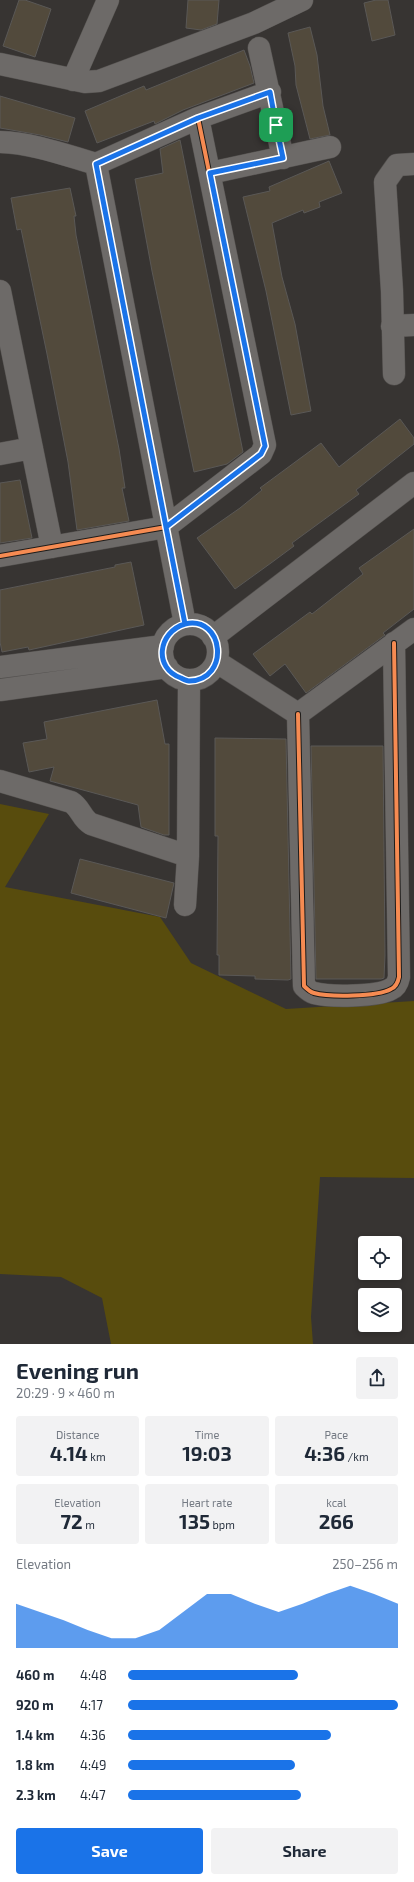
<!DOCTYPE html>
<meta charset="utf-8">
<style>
body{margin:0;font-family:"Exo 2",sans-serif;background:#f2f2f3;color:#1f2937;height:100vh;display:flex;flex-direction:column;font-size:15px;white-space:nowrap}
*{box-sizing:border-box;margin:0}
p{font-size:13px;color:#747a83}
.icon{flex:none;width:22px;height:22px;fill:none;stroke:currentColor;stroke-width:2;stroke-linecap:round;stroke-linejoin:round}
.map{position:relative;height:1344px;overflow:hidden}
.side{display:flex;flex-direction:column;background:#fff;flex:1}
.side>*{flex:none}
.buttons{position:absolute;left:358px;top:1236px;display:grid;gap:8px}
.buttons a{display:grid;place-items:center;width:44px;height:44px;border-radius:4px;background:#fff;box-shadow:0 2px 6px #0003;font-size:20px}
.pin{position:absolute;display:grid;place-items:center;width:34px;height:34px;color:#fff;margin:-17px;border-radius:8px;box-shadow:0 2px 6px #0006}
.round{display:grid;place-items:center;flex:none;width:42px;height:42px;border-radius:4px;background:#f2f2f3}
.overview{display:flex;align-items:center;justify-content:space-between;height:68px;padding:0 16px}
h1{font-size:22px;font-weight:700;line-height:30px}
.figures{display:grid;grid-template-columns:repeat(3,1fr);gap:6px;height:68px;padding:4px 16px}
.figures div{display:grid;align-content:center;border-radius:4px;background:#f2f2f3;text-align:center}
.figures b{font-size:20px;font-weight:700}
.figures small{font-size:11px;font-weight:400}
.figures p{font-size:11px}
.chart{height:112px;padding:8px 16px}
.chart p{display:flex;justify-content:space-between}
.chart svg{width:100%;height:72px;margin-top:4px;fill:#1a73e8;opacity:.7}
.action{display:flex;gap:8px;margin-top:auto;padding:8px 16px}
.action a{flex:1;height:46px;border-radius:4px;background:#1a73e8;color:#fff;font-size:16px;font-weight:700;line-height:46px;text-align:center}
.action a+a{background:#f2f2f3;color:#1f2937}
ul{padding:0 16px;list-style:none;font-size:13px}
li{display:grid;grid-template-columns:64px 48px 1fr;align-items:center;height:30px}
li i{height:10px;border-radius:5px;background:#1a73e8}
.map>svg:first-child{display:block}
.green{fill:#584c0d}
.building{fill:#524a3c;stroke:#5a5856}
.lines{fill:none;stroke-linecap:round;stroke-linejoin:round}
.minor-casing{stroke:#53504e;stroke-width:23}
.minor{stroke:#6d6a68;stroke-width:22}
.cycleway-casing{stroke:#1e1c1a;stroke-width:6}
.cycleway{stroke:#f68b52;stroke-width:4}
.route-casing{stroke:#fff;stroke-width:8}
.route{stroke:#1a73e8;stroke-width:5}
</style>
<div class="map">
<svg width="414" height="1344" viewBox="0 0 414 1344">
<rect width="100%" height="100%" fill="#373432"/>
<path class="green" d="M0 804 49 814 5 887 160 917 191 963 286 1009 414 1001V1178L320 1177 311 1317 313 1344H111L102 1298 61 1277 0 1274Z"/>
<path class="building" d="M19 0H25L51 9 35 57 3 46Z
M188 0H219L217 24 201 30 186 28Z
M376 0H388L395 35 372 41 364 3Z
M310 27 317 55 323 106 330 135 310 139 296 85 295 66 288 33Z
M244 50 250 66 254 83 183 110 155 124 154 121 97 143 85 111 144 86 146 90Z
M0 96 75 118 68 142 40 135 0 128Z
M180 140 243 452 227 464 194 472 152 271 135 179 163 173 160 149Z
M329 161 342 193 319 202 320 207 304 213 303 210 272 223 282 277 295 324 311 411 291 415 266 291 243 197 270 191 269 187Z
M70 188 76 216H74L76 235 119 449 125 488H122L129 521 77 530 68 462 47 354 21 229 17 230 11 198Z
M400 419 414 438V444L356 490 359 494 292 543 294 546 271 563 235 589 197 538 240 508 262 490 260 488 321 443 339 467Z
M20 480 32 538 0 543V483Z
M414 529V609L383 633 385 635 306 693 285 664 270 676 253 654 310 612 312 614 363 574 359 568Z
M131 562 144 625 29 650 28 647 2 652 0 642V590L115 567V565Z
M157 700 165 744H169V835H164L141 827 138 805 50 781 54 767 29 772 23 743 47 739 44 722Z
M215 738 286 739 291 979 288 980 255 979V976L219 975V955H217L218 836H215Z
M311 746H383L385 955 384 978 381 979H316Z
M80 859 174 883 166 918 71 893Z"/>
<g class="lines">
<defs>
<path id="minor" d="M259 48 283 158
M0 64 85 82 99 81 254 23 302 0
M73 80 108 0
M0 142C33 143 65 155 96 164L198 118 270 92
M96 164 185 624
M210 173 330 147
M0 291 52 547
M392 326 414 325
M394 374 392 291 385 182 397 165 414 164
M0 454 32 448
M0 556 166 527 261 454 265 445 198 118
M162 652a28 28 0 1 1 56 0a28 28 0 1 1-56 0Z
M213 637 414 483
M217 662 298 714 414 629
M0 667 163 646
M0 690 167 667
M298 714 304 986C307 989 310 992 314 993 329 997 377 997 391 989 396 987 398 982 399 977L394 643
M0 781 71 802C81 808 81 818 91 824L188 856
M185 905 188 856 189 681"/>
</defs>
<use href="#minor" class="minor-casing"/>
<use href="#minor" class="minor"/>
<defs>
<path id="cycleway" d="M0 556 166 527 261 454 265 445 198 118
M298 714 304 986C307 989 310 992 314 993 329 997 377 997 391 989 396 987 398 982 399 977L394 643"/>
</defs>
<use href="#cycleway" class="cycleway-casing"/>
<use href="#cycleway" class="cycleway"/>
</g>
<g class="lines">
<defs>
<path id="route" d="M276 125 283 158 210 173 265 446 261 454 166 527 185 624C158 632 153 668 181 678 183 679 187 681 189 681 231 680 224 615 185 624L166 527 96 164 198 118 270 92 276 125"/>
</defs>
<use href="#route" class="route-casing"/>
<use href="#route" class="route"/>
</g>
</svg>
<div class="buttons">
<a><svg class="icon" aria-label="locate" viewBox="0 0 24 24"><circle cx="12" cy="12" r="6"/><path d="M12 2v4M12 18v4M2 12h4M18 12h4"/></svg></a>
<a><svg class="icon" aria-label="layers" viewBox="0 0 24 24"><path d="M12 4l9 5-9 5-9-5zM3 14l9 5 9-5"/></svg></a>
</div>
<div class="pin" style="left:276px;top:125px;background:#1e9e55"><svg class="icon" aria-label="arrive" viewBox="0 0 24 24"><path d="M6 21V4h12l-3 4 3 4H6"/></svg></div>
</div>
<section class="side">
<div class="overview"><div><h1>Evening run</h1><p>20:29 · 9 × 460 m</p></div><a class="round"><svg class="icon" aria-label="share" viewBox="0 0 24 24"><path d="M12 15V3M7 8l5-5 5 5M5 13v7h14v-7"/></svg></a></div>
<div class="figures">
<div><p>Distance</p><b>4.14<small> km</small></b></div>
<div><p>Time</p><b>19:03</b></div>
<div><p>Pace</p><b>4:36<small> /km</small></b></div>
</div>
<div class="figures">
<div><p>Elevation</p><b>72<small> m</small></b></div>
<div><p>Heart rate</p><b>135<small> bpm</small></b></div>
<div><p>kcal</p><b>266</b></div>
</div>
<div class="chart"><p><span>Elevation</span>250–256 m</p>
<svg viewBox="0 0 160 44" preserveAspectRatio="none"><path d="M0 44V17L10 22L20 27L30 33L40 38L50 38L60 33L70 22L80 11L90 11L100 17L110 22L120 17L130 11L140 6L150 11L160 17V44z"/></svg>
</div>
<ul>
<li><b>460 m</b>4:48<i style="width:63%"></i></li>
<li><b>920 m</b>4:17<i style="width:100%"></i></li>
<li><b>1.4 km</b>4:36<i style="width:75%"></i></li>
<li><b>1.8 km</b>4:49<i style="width:62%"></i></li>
<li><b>2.3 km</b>4:47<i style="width:64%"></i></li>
</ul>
<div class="action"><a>Save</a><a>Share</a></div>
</section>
